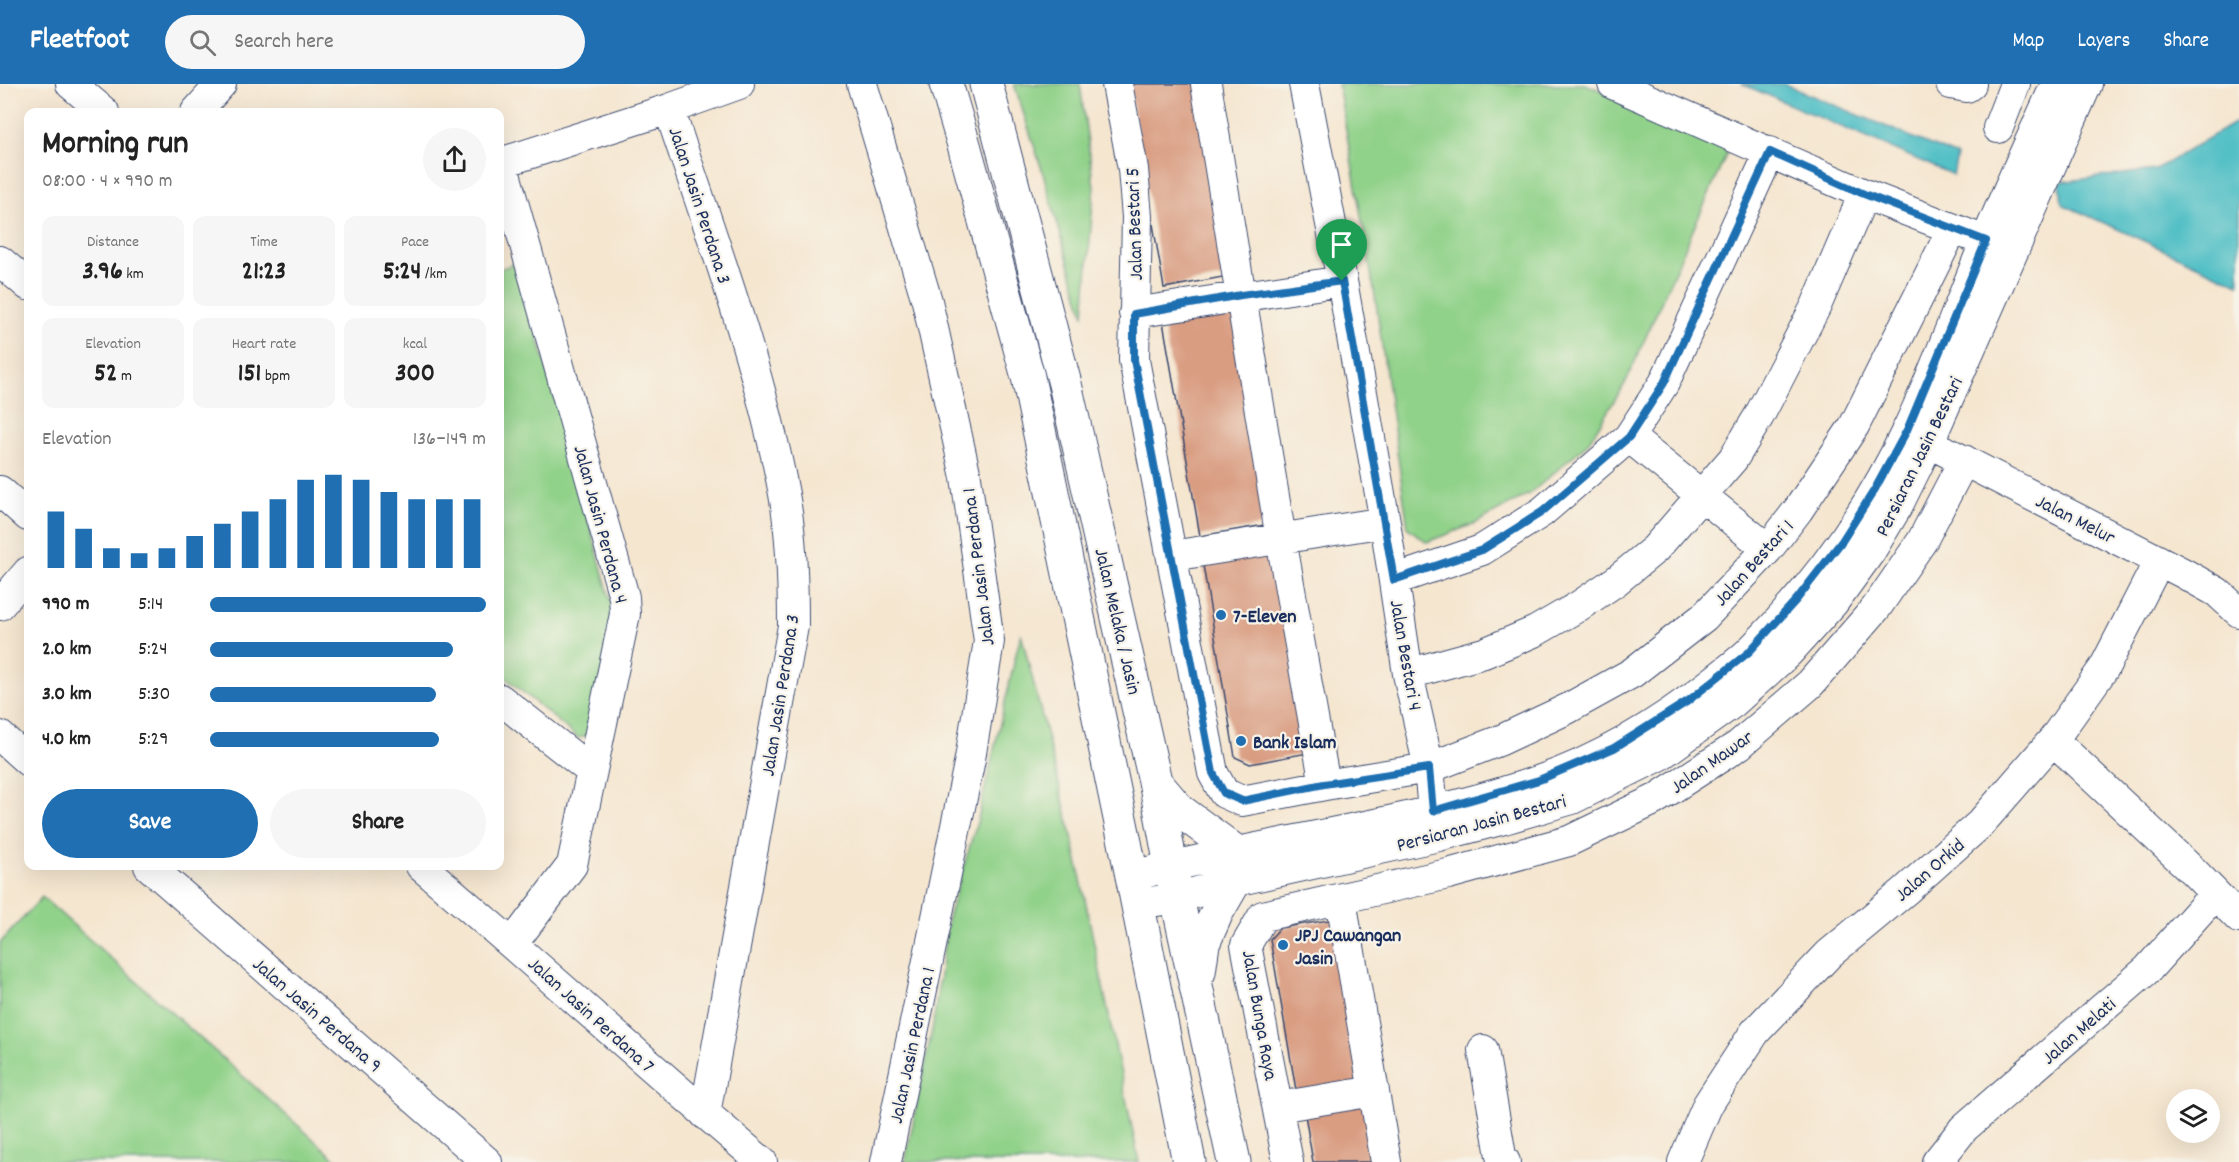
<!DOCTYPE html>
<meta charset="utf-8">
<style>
body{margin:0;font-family:Dekko,sans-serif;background:#f6f6f6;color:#222;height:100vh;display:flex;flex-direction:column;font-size:22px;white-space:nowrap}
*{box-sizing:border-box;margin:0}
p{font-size:20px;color:#767676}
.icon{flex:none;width:33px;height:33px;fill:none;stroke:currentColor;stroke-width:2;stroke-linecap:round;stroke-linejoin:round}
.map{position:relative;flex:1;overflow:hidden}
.panel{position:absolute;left:24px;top:24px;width:480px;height:762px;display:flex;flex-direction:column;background:#fff;border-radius:12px;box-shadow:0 6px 24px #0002}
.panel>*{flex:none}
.controls{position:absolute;left:2166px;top:1005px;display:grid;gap:12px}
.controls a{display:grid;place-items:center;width:54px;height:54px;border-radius:50%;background:#fff;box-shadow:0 6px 24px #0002;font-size:30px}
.pin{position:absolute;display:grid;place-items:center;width:51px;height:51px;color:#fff;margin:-62px -26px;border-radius:50% 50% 50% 0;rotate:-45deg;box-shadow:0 0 6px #0007}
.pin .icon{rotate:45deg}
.round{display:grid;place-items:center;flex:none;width:63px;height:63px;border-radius:32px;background:#f6f6f6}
.head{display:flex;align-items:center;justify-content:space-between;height:102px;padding:0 18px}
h1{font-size:33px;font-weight:700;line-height:45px}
.metrics{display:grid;grid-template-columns:repeat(3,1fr);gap:9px;height:102px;padding:6px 18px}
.metrics div{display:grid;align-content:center;border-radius:12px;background:#f6f6f6;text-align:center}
.metrics b{font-size:26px;font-weight:700}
.metrics small{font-size:16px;font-weight:400}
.metrics p{font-size:16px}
.chart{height:168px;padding:12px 18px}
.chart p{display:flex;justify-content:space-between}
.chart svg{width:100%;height:108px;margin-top:6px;stroke:#1f6fb2;stroke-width:6}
.action{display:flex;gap:12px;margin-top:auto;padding:12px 18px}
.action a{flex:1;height:69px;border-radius:36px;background:#1f6fb2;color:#fff;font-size:24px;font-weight:700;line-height:69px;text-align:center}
.action a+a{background:#f6f6f6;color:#222}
ul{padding:0 18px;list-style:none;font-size:20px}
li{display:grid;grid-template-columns:96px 72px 1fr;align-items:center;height:45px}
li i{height:15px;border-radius:8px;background:#1f6fb2}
header{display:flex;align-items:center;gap:36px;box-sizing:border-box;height:84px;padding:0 30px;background:#1f6fb2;color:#fff}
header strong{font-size:28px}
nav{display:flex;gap:33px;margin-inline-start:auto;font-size:21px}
.search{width:420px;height:54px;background:#f6f6f6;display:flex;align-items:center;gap:15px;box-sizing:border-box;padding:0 21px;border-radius:33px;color:#767676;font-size:22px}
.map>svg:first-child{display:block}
.green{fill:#91d28a;stroke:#568074;stroke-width:1.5}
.water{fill:#52c0c6;stroke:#367892;stroke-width:1.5}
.building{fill:#d99d82}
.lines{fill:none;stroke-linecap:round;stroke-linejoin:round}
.minor-casing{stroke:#3c4a6f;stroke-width:32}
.major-casing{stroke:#3c4a6f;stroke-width:35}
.minor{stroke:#fff;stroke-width:30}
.major{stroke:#fff;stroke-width:33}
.route-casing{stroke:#fff;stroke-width:12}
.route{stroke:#1f6fb2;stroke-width:8}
.poi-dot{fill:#1f6fb2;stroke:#f7f3e8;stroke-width:2}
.labels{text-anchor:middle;stroke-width:4.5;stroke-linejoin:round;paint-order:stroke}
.street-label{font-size:20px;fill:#1b2f5e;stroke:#f7f3e8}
.poi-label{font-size:20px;font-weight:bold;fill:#1b2f5e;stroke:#f7f3e8;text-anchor:start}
</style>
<header>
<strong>Fleetfoot</strong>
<div class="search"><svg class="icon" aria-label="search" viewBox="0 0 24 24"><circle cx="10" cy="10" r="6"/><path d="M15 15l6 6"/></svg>Search here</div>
<nav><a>Map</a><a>Layers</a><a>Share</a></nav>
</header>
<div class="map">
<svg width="2239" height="1078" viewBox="0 0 2239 1078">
<rect width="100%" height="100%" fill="#f7f3e8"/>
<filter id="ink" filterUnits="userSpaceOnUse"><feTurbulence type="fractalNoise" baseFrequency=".0167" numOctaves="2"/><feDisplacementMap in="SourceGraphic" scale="12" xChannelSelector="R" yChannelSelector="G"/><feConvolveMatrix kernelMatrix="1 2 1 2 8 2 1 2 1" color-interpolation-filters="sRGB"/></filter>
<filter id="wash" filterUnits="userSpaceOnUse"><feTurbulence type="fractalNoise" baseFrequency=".008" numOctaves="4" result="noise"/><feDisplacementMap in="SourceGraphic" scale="24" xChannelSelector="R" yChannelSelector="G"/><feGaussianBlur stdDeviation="1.35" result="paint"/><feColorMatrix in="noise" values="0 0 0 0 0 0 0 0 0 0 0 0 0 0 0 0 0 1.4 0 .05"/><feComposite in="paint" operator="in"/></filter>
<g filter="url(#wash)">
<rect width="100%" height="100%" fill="#f5e6d0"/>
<path class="green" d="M1014 0H1080L1094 104 1084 232 1042 86Z
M1338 0H1585L1721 54 1727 69 1626 298 1588 359 1531 409 1474 440 1427 458 1408 444 1375 212Z
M513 180 525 206 614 529 590 651 578 654 500 589V185Z
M1021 549 1072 752 1139 1078H905L933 941 948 834 978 735Z
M42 813 339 1078H0V859Z"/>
<path class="water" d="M1742 0H1784L1957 72 1953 91Z
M2239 36V200L2062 120 2060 98 2155 86Z"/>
<g id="blocks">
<path class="building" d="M1129 0H1198L1228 192 1164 204Z
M1233 220 1271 440 1200 452 1162 232Z
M1276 462 1308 669 1250 680 1235 673 1202 475Z
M1335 835 1365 1002 1297 1012 1270 855 1280 844Z
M1368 1015 1378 1078H1313L1304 1025Z"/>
</g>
</g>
<g filter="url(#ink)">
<use href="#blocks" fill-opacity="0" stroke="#3c4a6f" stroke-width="1.5"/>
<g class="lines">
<defs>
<path id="minor" d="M71 0 104 28
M862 0 927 217 966 393 989 557 970 675 886 1078
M1117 0 1133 85 1137 133 1134 276 1213 689 1224 709 1242 717 1325 701 1429 684 1501 656 1567 625 1632 589 1704 533 1768 465 1798 426 1854 342 1952 146
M1206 0 1281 455 1325 701
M1304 0 1342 197 1385 438 1408 590 1429 684 1433 727 1438 747
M1613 0 1864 110 1972 152
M1951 0 1967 3 1971 0
M669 25C711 151 759 278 784 410 792 453 793 498 793 542L705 1030
M196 28 221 0
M1998 44 2015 0
M500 79 669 25 739 0
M502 79 624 513 625 530 572 781 513 859
M0 177 28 201
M1134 229 1342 197
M1629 353 1768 465
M1945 367 2183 489 2217 508 2239 528
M0 407 28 432
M1172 472 1385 438
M1394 496 1482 466 1542 428 1629 353 1664 299 1770 68
M0 521 28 488
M1408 590 1484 569 1536 547 1579 522 1616 497 1655 465 1733 375 1759 332 1816 222 1864 110
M500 615 590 686
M0 652 28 677
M2053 656 2194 788 2239 834
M149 782 487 1078
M421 782C536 879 647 981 762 1078
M1132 792C1266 757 1406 742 1538 697 1602 675 1662 638 1715 596 1727 586 1740 577 1751 566 1814 503 1869 427 1907 346 1937 285 1959 219 1986 157 2008 104 2033 52 2056 0
M1341 816 1386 1078
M1137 820 1177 814 1235 797 1439 752 1504 735 1572 715 1659 672 1734 618 1788 569 1833 519 1870 468 1897 423 1929 358 2087 0
M1483 966 1501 1072 1505 1078
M1278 1023 1374 1007
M1288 1078 1246 861 1263 832 1448 790 1569 757 1654 716 1739 661 1810 600 1876 524 1922 457 1964 376
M1683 1078 1708 1020 1755 948 1829 870 1905 807 1980 740 2053 656 2104 584 2159 477
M1937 1078 1964 1044 2148 885 2215 810"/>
<path id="major" d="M946 0 964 61 1028 293 1132 792 1189 1078
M986 0 1065 300 1155 697 1177 814 1234 1078
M1156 699 1179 726 1236 768
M1199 888 1203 860 1217 828 1235 797"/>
</defs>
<use href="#minor" class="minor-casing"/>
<use href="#major" class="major-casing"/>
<use href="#minor" class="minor"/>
<use href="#major" class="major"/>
</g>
</g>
<g class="lines" filter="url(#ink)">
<defs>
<path id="route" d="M1770 68 1864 110 1986 157 1907 346 1875 405 1842 457 1797 515 1749 568 1688 617 1614 664 1539 696 1433 727 1429 684 1324 700 1242 717 1224 709 1213 689 1134 276V230L1241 211 1342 197 1394 496 1482 466 1542 428 1629 353 1664 299Z"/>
</defs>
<use href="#route" class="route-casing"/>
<use href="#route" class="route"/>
</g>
<g class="poi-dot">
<circle cx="1221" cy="531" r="6"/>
<circle cx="1241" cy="657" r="6"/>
<circle cx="1283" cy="861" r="6"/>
</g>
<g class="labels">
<g class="street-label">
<text transform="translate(701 121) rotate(72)" y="7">Jalan Jasin Perdana 3</text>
<text transform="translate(1133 140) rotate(-92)" y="7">Jalan Bestari 5</text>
<text transform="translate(1918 372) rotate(-64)" y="7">Persiaran Jasin Bestari</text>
<text transform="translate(2076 434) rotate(27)" y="7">Jalan Melur</text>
<text transform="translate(602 440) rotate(75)" y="7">Jalan Jasin Perdana 4</text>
<text transform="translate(1753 478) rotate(-48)" y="7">Jalan Bestari 1</text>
<text transform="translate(977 483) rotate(-97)" y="7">Jalan Jasin Perdana 1</text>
<text transform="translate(1119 537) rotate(77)" y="7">Jalan Melaka / Jasin</text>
<text transform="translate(1407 571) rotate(80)" y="7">Jalan Bestari 4</text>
<text transform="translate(779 611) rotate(-81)" y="7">Jalan Jasin Perdana 3</text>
<text transform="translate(1711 677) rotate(-35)" y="7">Jalan Mawar</text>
<text transform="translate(1481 738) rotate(-15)" y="7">Persiaran Jasin Bestari</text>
<text transform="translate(1929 785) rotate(-41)" y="7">Jalan Orkid</text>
<text transform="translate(318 930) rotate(41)" y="7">Jalan Jasin Perdana 9</text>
<text transform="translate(592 930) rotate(42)" y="7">Jalan Jasin Perdana 7</text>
<text transform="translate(1261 931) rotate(80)" y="7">Jalan Bunga Raya</text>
<text transform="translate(2078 946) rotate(-41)" y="7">Jalan Melati</text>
<text transform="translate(911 961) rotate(-78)" y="7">Jalan Jasin Perdana 1</text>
</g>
<g class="poi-label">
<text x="1233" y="538">7-Eleven</text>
<text x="1253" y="664">Bank Islam</text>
<text x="1295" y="857">JPJ Cawangan<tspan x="1295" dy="23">Jasin</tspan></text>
</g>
</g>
</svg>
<div class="controls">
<a><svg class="icon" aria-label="layers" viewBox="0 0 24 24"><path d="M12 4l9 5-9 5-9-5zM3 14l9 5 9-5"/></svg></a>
</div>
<div class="pin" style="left:1342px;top:197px;background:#1e9e55"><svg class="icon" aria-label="arrive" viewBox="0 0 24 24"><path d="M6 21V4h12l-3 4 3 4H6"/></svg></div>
<section class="panel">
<div class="head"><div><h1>Morning run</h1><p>08:00 · 4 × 990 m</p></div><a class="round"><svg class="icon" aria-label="share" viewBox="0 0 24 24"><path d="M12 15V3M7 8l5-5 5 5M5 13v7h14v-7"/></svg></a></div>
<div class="metrics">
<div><p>Distance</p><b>3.96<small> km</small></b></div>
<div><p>Time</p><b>21:23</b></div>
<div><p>Pace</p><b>5:24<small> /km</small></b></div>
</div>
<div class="metrics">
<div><p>Elevation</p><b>52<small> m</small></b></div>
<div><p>Heart rate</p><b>151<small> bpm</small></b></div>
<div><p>kcal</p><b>300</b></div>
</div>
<div class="chart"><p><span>Elevation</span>136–149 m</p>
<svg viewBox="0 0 160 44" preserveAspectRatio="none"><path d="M5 44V21M15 44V28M25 44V36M35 44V38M45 44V36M55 44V31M65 44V26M75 44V21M85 44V16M95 44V8M105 44V6M115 44V8M125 44V13M135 44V16M145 44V16M155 44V16"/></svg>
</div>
<ul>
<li><b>990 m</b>5:14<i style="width:100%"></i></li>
<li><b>2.0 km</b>5:24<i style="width:88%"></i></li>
<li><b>3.0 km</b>5:30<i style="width:82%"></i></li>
<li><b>4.0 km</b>5:29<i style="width:83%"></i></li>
</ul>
<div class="action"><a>Save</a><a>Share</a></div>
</section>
</div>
